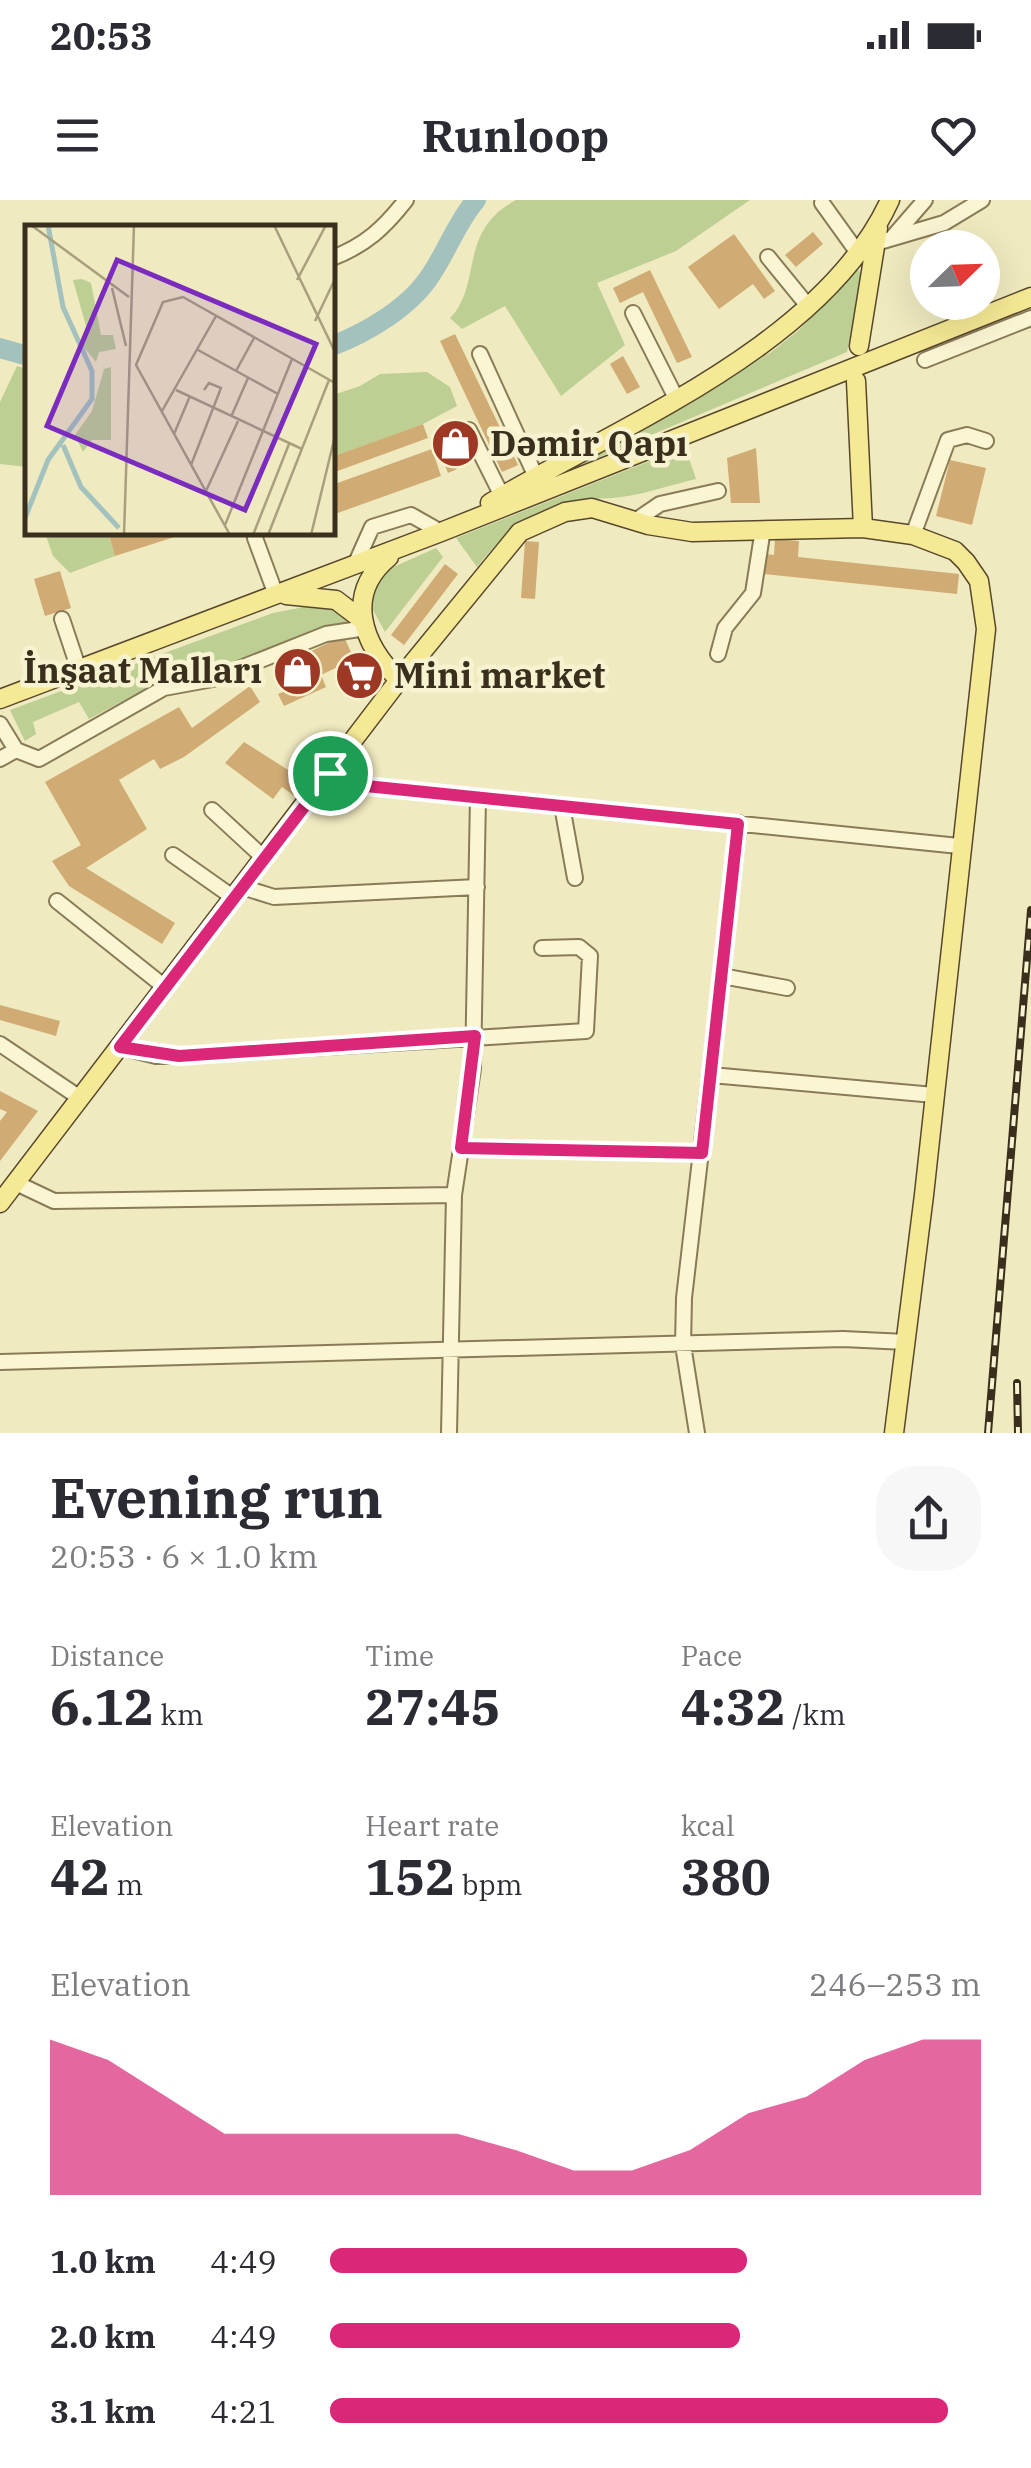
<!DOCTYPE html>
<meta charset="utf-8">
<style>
body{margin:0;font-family:"IBM Plex Serif",serif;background:#f7f7f7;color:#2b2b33;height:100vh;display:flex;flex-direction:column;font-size:38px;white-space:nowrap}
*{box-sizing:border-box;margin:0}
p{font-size:32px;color:#7c7c81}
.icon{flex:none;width:55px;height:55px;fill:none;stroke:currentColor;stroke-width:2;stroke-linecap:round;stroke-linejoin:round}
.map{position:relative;height:1233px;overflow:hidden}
.sheet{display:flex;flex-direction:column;background:#fff;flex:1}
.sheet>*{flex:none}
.needle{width:65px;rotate:67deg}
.controls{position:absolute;left:910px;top:30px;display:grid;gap:20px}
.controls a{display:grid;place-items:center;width:90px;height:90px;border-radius:50%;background:#fff;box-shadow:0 10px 40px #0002;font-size:50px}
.pin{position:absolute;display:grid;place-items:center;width:85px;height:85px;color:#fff;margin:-42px;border:5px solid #fff;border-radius:50%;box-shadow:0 2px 10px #0007}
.round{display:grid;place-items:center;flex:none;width:105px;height:105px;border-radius:40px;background:#f7f7f7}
.overview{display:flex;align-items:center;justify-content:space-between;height:170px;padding:0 50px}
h1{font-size:55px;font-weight:700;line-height:75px}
.metrics{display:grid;grid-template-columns:repeat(3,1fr);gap:15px;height:170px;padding:10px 50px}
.metrics div{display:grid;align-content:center}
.metrics b{font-size:50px;font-weight:700}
.metrics small{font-size:28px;font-weight:400}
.metrics p{font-size:28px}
.chart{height:280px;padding:20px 50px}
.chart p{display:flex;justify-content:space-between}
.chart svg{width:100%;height:180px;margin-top:10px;fill:#db2777;opacity:.7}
ul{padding:0 50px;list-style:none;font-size:32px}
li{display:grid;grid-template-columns:160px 120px 1fr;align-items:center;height:75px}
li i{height:25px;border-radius:12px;background:#db2777}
.status{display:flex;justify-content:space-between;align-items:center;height:70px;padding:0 50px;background:#fff;direction:ltr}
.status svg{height:28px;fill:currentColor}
header{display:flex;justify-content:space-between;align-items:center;height:130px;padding:0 50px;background:#fff;font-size:45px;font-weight:700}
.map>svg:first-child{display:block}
.green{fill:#bdcf93}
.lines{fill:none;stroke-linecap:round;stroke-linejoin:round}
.river{stroke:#a3c2be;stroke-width:20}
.building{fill:#d0ab74}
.minor-casing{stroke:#8a7b57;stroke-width:18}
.major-casing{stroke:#57482c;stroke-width:21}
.minor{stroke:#faf6d4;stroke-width:14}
.major{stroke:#f6e995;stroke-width:18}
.rail-casing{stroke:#392f1c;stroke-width:8}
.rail{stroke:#f7f3d0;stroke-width:4;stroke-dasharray:11;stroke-linecap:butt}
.route-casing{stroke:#fff;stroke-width:20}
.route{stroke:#db2777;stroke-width:12}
.labels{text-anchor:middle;stroke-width:9;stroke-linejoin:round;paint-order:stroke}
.poi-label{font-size:35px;font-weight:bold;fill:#392f1c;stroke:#f7f3d0;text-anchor:start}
.inset-river{fill:none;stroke:#a3c2be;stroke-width:5}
.inset-road{fill:none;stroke:#a79f7e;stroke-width:2.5}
.view{fill:#7b2cbf;fill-opacity:0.15;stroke:#7b2cbf;stroke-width:5}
.inset-edge{fill:none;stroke:#392f1c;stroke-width:5}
</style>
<div class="status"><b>20:53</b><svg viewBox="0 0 49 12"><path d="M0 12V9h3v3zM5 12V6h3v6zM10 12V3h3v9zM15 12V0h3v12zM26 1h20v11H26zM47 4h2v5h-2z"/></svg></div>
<header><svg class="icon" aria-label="menu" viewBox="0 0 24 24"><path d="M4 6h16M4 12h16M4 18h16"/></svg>Runloop<svg class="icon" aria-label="heart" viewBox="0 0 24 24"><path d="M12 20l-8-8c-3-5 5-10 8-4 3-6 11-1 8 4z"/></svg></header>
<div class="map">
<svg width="1031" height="1233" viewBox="0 0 1031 1233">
<rect width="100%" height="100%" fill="#f0eac0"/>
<path class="green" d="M516 0H750L676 51 597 83 625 145 561 196 505 106 462 129 450 118C483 85 457 31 516 0Z
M857 68 862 75 847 152 564 272 770 153 799 130Z
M17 166 27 169V267L0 264V202Z
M427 172 450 187 457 206 423 224 333 257V195L360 186 380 174Z
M685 247 696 279C670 285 640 296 613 298 545 301 519 314 477 367L456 338Z
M45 333H108L115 356 70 373 53 356Z
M436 348 443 357 385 432 373 410 374 384 389 369Z
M314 405 336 409 351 423 320 427 222 468 162 480 89 519 79 502 33 522 36 534 25 541 10 510 273 413Z"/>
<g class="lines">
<path class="river" d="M332 146C368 132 411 107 432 73 448 49 457 22 476 0
M0 148 28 156"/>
</g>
<path class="building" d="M813 32 823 44 796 67 785 55Z
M734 34 775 91 764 99 753 84 719 109 688 67Z
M650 70 692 157 677 163 643 92 620 103 613 88Z
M455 134 518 265 502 272 440 141Z
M623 156 640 187 627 194 610 164Z
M423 224 428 238 332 273V257Z
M463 230 471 249 453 257 457 269 448 273 435 241Z
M756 248 760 303H731L727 258Z
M432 249 441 276 332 315V285Z
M950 260 986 268 972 325 936 316Z
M108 332H187V333L115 356Z
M775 339 799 341 798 357 959 374 957 394 764 374 766 354 774 355Z
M525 341 539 342 535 399 521 398Z
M445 364 458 374 404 445 391 435Z
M60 371 71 408 45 416 34 379Z
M337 439H345L354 459 321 475 326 487 284 506 278 494 285 491 275 468Z
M358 465 369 473 360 486 349 478Z
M250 486 260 502 184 557 160 569 154 559 119 580 147 629 86 668 175 723 162 744 69 686 52 661 81 645 45 582 179 507 192 528Z
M244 542 307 582 296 597 282 587 273 599 225 563Z
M0 805 60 821 56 836 0 820Z
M0 891 38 911 0 961V921L7 912 0 909Z"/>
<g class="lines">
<defs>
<path id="minor" d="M822 3 858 53
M892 38 925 0
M876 43 944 23 982 0
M768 57 808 106
M332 58C366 45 384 28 406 0
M633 113 675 196
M480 154 536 277
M925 160 1031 118
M469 230 502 296
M635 321 660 304 718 291
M913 335 948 240 967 235 986 241
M255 338 276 395
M355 365 372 327 411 315 441 332
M62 419 79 470
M718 454 725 428 753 393 763 329
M0 524 16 550 39 559 164 488 213 479 326 434 366 428
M0 559 16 550
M330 573 366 586 959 646
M562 606 575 678
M212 610 264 658
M173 655 234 698
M242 687 274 697 477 687
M57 701 166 788
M722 776 787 788
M0 844 80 898
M120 847 156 856H179L586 831 590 756 579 747 542 748
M711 875 934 895
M461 948 702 953
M16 983 54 1001 454 995
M0 1162 843 1139 906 1142
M449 1233 454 995 473 869 478 597
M697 1233 683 1145 684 1098 739 623"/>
<path id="major" d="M859 146 878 28
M856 181 863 328
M490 303C621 225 824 145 890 0
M389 357C344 394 362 444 399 480
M286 395 336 400 361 419
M0 499 441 332 1031 97
M0 1003 399 480 520 332 565 312 592 308 648 325 692 332 863 328 913 335 955 351 966 362 979 381 986 429 924 995 894 1233"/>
</defs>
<use href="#minor" class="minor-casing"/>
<use href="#major" class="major-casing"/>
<use href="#minor" class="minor"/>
<use href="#major" class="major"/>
<defs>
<path id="rail" d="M1017 1183 1018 1233
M988 1233 1031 710"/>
</defs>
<use href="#rail" class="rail-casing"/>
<use href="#rail" class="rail"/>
</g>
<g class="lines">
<defs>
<path id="route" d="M330 573 366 586 738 624 702 953 461 948 475 836 179 856 120 847Z"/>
</defs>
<use href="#route" class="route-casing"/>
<use href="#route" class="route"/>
</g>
<defs>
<symbol id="shop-disc" viewBox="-11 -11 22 22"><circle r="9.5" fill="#9c3824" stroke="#f7f3d0"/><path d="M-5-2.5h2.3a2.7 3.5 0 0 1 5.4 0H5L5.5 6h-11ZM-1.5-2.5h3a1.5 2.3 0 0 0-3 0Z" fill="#fff"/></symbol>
<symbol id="supermarket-disc" viewBox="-11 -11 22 22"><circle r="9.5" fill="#9c3824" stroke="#f7f3d0"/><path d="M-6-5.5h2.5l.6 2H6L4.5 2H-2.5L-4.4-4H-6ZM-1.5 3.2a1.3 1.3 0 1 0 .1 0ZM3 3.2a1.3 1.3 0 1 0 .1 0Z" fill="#fff"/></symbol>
</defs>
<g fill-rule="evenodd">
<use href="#shop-disc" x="428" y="216" width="55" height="55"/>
<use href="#shop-disc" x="270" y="444" width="55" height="55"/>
<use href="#supermarket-disc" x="332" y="448" width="55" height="55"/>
</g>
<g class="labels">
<g class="poi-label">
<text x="490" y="256">Dəmir Qapı</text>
<text x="262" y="483" text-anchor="end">İnşaat Malları</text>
<text x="394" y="488">Mini market</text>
</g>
</g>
<g transform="translate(25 25)">
<rect width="310" height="310" fill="#f0eac0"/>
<path d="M57 54 66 58 76 110H88L91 124 74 127 71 137 57 120 61 101 48 55ZM86 142V215H67L58 227 50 210 67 186 79 144Z" fill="#bdcf93"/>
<path class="inset-river" d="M38 220 56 262 94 303M0 293 23 235 67 174V146L38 82 23 0"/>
<path class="inset-road" d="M6 0 104 72M249 0 310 127M272 55 301 0M87 63 101 121M290 96 310 54M173 125 253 169M211 146 229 113M151 165 277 224M137 186 191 91M206 192 223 153M149 209 165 171M166 240 196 163 184 158 179 165M181 266 213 196M200 300 267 134M99 310 109 0M205 310 111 140 138 77 158 72 310 158M228 310 264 219M243 310 304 155M286 310 310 211"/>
<path class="view" d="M92 35 291 119 220 285 22 201Z"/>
<rect width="310" height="310" class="inset-edge"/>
</g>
</svg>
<div class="controls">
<a><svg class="needle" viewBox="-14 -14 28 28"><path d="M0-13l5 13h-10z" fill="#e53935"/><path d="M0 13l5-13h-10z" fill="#7c7c81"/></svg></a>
</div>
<div class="pin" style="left:330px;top:573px;background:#1e9e55"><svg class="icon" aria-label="arrive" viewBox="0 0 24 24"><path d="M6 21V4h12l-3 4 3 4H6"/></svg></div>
</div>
<section class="sheet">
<div class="overview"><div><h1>Evening run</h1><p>20:53 · 6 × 1.0 km</p></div><a class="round"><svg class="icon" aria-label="share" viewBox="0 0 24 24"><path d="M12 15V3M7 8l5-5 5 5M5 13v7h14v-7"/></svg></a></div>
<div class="metrics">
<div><p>Distance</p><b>6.12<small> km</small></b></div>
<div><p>Time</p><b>27:45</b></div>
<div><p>Pace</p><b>4:32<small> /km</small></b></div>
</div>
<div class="metrics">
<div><p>Elevation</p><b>42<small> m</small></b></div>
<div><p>Heart rate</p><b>152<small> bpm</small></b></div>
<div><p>kcal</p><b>380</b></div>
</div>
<div class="chart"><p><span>Elevation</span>246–253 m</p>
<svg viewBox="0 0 160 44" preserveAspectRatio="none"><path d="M0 44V6L10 11L20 20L30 29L40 29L50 29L60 29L70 29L80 33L90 38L100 38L110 33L120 24L130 20L140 11L150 6L160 6V44z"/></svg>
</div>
<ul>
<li><b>1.0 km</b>4:49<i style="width:64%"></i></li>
<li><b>2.0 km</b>4:49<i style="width:63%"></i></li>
<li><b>3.1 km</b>4:21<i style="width:95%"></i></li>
</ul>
</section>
